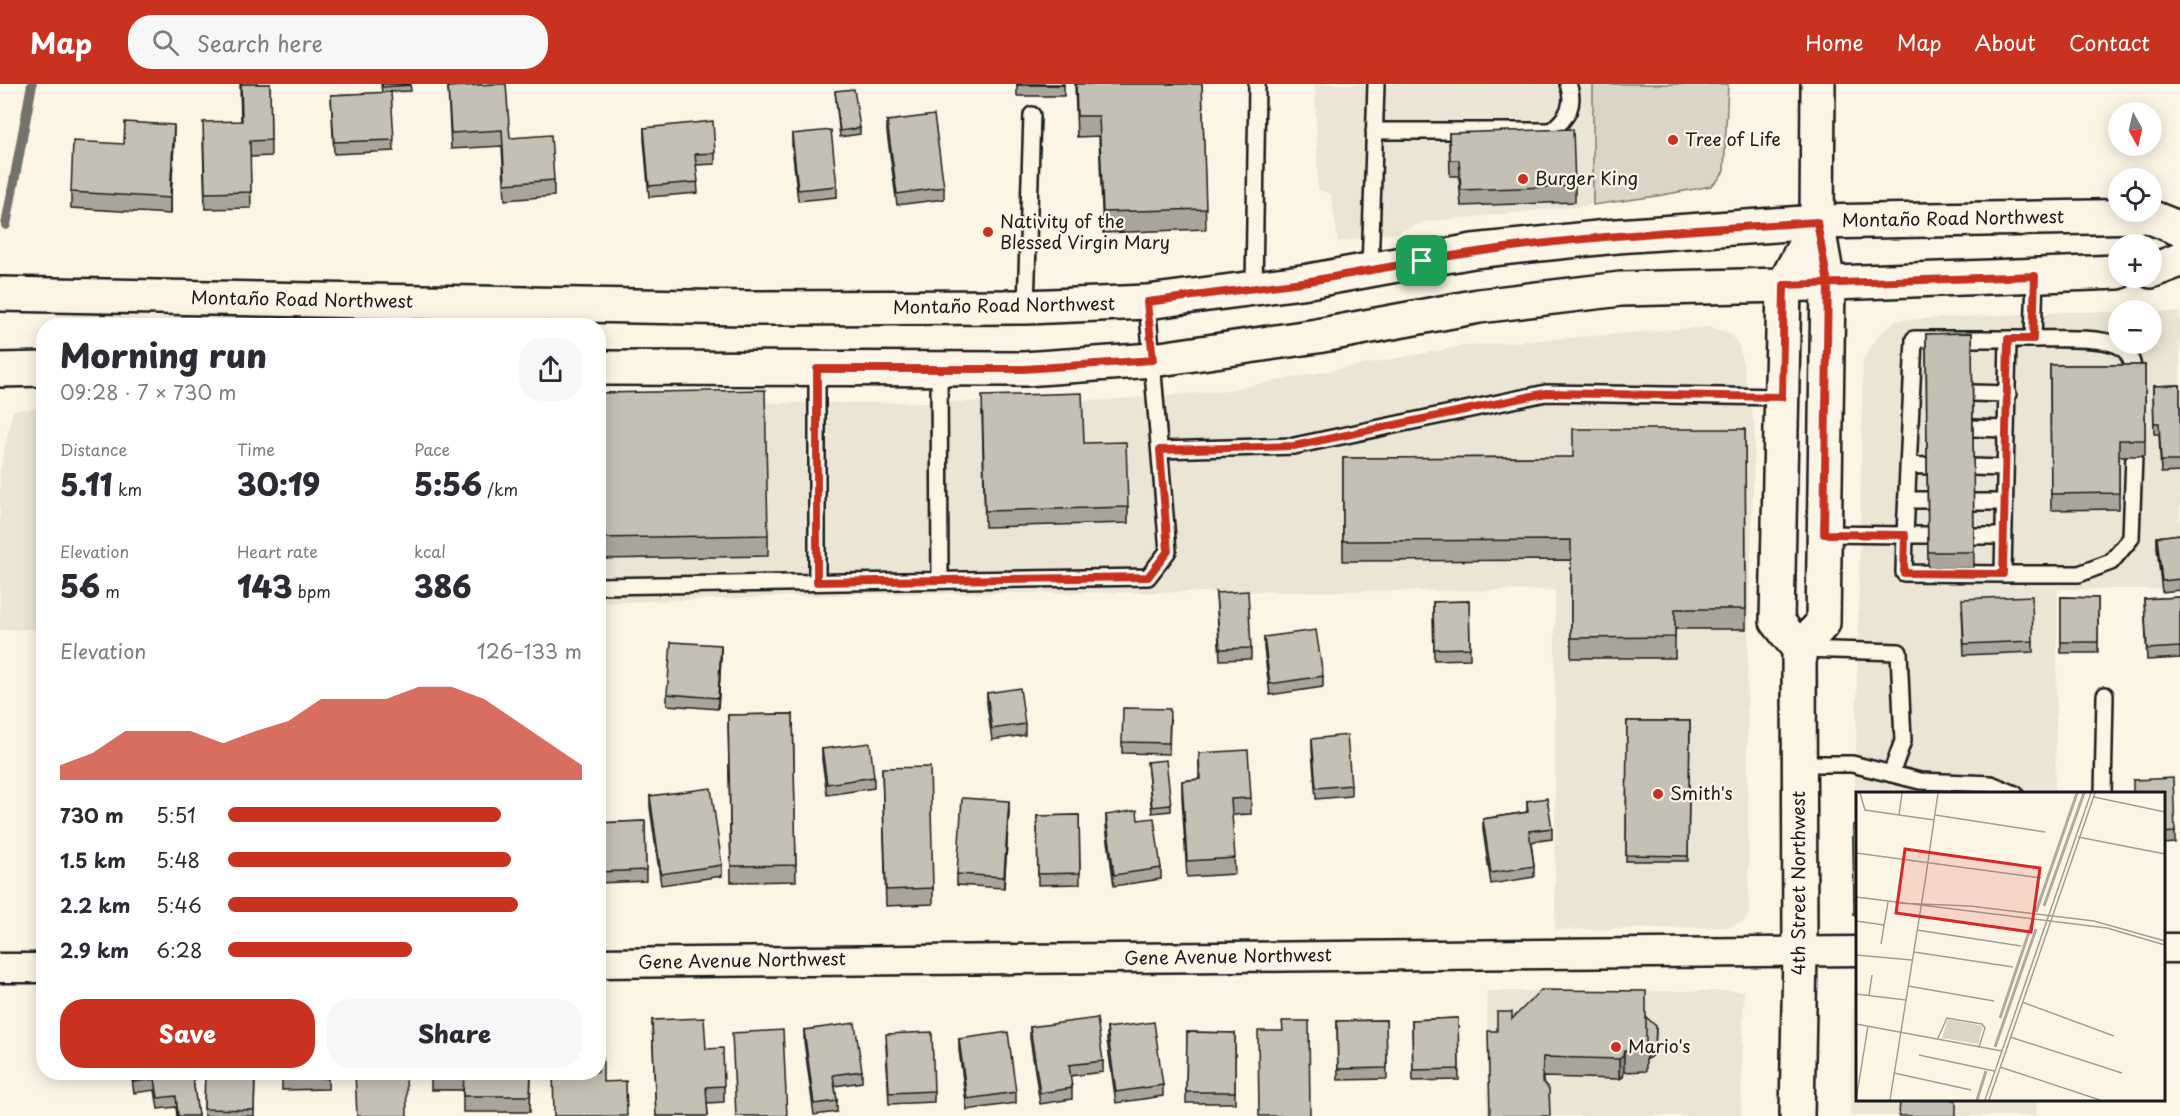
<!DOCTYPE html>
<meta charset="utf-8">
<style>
body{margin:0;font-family:"Playpen Sans",sans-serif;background:#f7f7f7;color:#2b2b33;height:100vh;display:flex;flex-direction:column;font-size:22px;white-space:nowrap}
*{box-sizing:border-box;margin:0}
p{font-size:20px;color:#7c7c81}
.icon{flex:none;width:33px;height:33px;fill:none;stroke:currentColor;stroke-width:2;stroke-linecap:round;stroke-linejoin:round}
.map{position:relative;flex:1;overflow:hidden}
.sheet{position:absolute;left:36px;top:234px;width:570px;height:762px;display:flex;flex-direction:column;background:#fff;border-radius:24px;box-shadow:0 3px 15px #0003}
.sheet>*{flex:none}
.needle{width:39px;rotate:172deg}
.tools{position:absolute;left:2108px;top:18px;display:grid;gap:12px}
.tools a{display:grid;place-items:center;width:54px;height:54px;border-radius:50%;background:#fff;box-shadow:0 3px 15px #0003;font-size:30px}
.pin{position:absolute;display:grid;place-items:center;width:51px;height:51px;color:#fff;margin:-26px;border-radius:12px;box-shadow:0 3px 9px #0006}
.round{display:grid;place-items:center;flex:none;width:63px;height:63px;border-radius:24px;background:#f7f7f7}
.headline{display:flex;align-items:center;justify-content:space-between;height:102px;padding:0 24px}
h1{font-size:33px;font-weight:800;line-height:45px}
.stats{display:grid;grid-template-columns:repeat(3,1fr);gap:9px;height:102px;padding:6px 24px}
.stats div{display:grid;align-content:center}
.stats b{font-size:30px;font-weight:800}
.stats small{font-size:16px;font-weight:400}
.stats p{font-size:16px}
.chart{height:168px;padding:12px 24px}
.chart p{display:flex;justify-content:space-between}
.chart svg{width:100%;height:108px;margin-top:6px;fill:#c8321e;opacity:.7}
.primary-button{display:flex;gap:12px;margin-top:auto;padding:12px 24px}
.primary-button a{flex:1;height:69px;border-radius:24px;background:#c8321e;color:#fff;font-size:24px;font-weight:800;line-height:69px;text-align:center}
.primary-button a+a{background:#f7f7f7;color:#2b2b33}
ul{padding:0 24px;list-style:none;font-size:20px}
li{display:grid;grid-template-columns:96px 72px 1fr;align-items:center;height:45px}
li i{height:15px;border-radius:8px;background:#c8321e}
header{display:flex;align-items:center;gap:36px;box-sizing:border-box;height:84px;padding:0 30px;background:#c8321e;color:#fff}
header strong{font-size:28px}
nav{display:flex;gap:33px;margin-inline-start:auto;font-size:21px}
.search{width:420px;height:54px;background:#f7f7f7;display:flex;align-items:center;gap:15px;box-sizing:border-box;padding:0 21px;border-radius:24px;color:#7c7c81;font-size:22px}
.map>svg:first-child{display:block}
.built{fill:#ebe5d6}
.green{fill:#dbd5c8;stroke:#7c7872;stroke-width:1.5}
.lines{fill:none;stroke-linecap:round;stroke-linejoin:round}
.stream{stroke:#75726c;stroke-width:10}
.lane-casing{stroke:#1c1c1c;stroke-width:20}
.street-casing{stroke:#1c1c1c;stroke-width:33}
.secondary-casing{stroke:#1c1c1c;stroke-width:38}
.primary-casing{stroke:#1c1c1c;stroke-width:38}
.lane{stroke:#fcf5e5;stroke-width:15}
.street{stroke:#fcf5e5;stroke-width:28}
.secondary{stroke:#fcf5e5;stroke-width:33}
.primary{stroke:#fcf5e5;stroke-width:33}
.wall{fill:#a9a59a;stroke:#1c1c1c;stroke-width:1.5}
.shaded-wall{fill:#89867d;stroke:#1c1c1c;stroke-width:1.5}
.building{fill:#c4c0b3;stroke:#1c1c1c;stroke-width:1.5}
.route-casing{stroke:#fff;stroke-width:12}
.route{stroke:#c8321e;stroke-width:8}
.poi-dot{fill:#c8321e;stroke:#fcf5e5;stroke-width:2}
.labels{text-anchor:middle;stroke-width:4.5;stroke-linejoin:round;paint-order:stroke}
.poi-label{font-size:18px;fill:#1c1c1c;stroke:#fcf5e5;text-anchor:start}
.street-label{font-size:18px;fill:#1c1c1c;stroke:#fcf5e5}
.inset-river{fill:none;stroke:#b0aba1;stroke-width:3}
.inset-road{fill:none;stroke:#a29e95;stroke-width:1.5}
.view{fill:#d62828;fill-opacity:0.15;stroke:#d62828;stroke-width:3}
.inset-edge{fill:none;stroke:#1c1c1c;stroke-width:3}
</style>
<header>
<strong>Map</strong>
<div class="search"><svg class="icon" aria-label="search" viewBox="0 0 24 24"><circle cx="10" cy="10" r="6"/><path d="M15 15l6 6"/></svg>Search here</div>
<nav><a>Home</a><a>Map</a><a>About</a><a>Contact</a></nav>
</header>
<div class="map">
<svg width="2180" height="1032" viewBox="0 0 2180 1032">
<rect width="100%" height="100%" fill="#fcf5e5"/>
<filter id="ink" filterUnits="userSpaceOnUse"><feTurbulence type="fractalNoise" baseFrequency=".0167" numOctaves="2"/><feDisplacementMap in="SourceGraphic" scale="12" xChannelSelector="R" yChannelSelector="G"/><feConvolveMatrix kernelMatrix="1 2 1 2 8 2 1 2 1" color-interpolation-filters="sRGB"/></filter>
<g filter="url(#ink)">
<path class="built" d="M1315 0H1593V121L1424 138 1397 149 1338 158 1331 110 1318 106Z
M2067 228H2118V260H2151V228H2180V505H2058L2055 709 1858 710V832H1853L1863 275 1880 250 1896 236Z
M1707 243 1728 248 1739 261 1755 343 1747 597 1749 830 1744 837 1729 843 1555 846V506L860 510 599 519V318L846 319 1109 316 1222 307 1463 262Z
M43 324V545L0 546V387L13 326Z
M1857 902 1858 1016H2037L2036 1032H1850L1852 913 1854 903Z
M1487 907H1744L1741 1032H1487Z"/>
<path class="green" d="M1593 0H1728L1724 87 1718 96 1711 102 1657 112 1593 121Z"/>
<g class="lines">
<path class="stream" d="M6 141 32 0"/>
<defs>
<path id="lane" d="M1374 47H1551C1567 34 1576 21 1568 0
M1370 186 1376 0
M1254 205 1257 0
M1026 223 1032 31
M479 242 480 219
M2033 255C2054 255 2104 252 2121 263 2132 270 2134 285 2134 296
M939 284 940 496
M1972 309 2008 310
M1972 344 2006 345
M1160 366 1294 362 1546 309 1782 313
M1908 381 1927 382
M1972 383 2005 384
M1907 416H1927
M1973 418H2005
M1824 450 1905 451 1914 255H2033L2035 192
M1927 451H1905L1904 489 2003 490 2008 255
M1973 452H2004
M2003 490H2079L2111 478 2131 454 2134 372
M817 498V285
M598 502 1148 493 1168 467 1147 218
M1801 565 1899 568 1903 657 1891 690
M1799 680H1852L1920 697 1991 700 2015 710
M2103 710 2105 611"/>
<path id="street" d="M2164 864H2180
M598 879 1858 867
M0 884H44"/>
<path id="secondary" d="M1799 565 1823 539 1828 200 1817 138 1818 0
M1797 1032 1800 868 1799 565 1777 537 1784 201 1817 138"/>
<path id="primary" d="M2151 187 2180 176
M0 210 744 224 1026 223 1147 218 1309 197 1473 167 1617 152 1817 138 2148 132 2180 145
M598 284 1024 285 1153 276 1317 252 1479 222 1621 205 1784 201 2118 188
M0 286 44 285"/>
</defs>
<use href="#lane" class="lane-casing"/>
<use href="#street" class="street-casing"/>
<use href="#secondary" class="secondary-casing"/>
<use href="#primary" class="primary-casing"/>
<use href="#lane" class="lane"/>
<use href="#street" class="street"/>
<use href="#secondary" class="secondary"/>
<use href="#primary" class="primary"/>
</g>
<path class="wall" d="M240 0H270L271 72 250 73 251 124 205 125 203 54 241 37Z
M381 0H410L411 7 390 8 394 67 334 70 331 11 382 9Z
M495 0 510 54 554 96V112L505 116 502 62 451 65 448 3Z
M1017 0 1064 1V12H1017Z
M1075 0H1202L1206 145 1103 149 1099 52 1077 53Z
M835 7 860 44V50L840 53Z
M887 37 944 103V115L897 121 887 48Z
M644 44 715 69V80L696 81 698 109 649 113 644 55Z
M1449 49 1575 102V118L1461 122 1459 92H1450Z
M792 50 837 102V113L798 117 792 61Z
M174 57 170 130 71 124V108L124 60Z
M1972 249 1974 484H1928L1926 250Z
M2050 281H2145V372H2119V425L2051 426Z
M2180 301V388L2161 389 2159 350H2154L2153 302Z
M982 328 1084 359 1128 423V439L985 443Z
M598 344 768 451V472L601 475Z
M1745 345 1746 545H1675V574H1571V476L1343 477V374L1573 373Z
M2180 450V506L2162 508 2157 464V453Z
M1216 509 1251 564V575L1220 576Z
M2061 513 2098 514V569H2061Z
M2180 513V574L2147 576 2144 515Z
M1469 517 1470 575 1434 576 1433 518Z
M1962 526 2033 557V568L1964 571Z
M1264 553 1323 592V603L1270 611 1264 564Z
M721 573 718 625 667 621V610Z
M987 609 1025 640V651L992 656 987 620Z
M793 630 796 797 731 798 728 631Z
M1170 636 1169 670 1122 669V658Z
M1627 637H1690L1688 777H1626Z
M1312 655 1351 701V712L1316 715 1312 666Z
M822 665 874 693V704L827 711 822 676Z
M1199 669 1251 714V730L1232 731 1235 790 1187 793 1182 713V697L1199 695Z
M1147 678 1171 721V727L1152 729Z
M882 684 933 804V820L886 822Z
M2163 710 2175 748V759L2163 760Z
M650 712 722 781V792L661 801 650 723Z
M1527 717 1552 744V755L1531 758 1534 782V793L1491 800 1483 746V735L1527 728Z
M1009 728 1004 804 957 801V790Z
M1079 731 1080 800 1038 801 1037 732Z
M1106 731 1138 736 1161 784V795L1114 802 1106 742Z
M645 737 646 797 598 799V739Z
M1853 741H1857V831H1854Z
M1646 933 1655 969 1646 976V962V987L1624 988 1623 993 1619 995 1543 993V998L1497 947 1512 935Z
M1458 934 1459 996 1413 997 1412 936Z
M652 936 706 965 724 1002V1018L707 1019 708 1032H656Z
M1386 936 1387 995 1338 996 1337 937Z
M1030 943 1103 977V988L1070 992 1072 1004V1015L1040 1020 1030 954Z
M1107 944 1163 1001V1012L1116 1019 1107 956Z
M804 946 862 987V998L835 1002 837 1017V1028L814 1031 804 957Z
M1187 948 1235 949V1019H1186Z
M959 955 1016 1008V1019L967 1026 959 966Z
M886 961 934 1007V1018L889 1020Z
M131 988H192L198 1032H177L176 1023 158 1025 155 1006 134 1009Z
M205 988H255L254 1032H204Z
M282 988H328V1005L282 1006Z
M431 988H531L530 1028H463V1006H431Z"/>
<path class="shaded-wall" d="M174 41V57L170 130V114Z
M721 561V573L718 625V614Z
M1009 717V728L1004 804V793Z
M1656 942 1655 969 1646 976V970Z
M1624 967V988L1623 993 1619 995V975Z"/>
<path class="building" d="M241 0H270L271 56 250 57 251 108 205 109 203 38 242 37Z
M382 0H410L411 1 382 3Z
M495 0H506L510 54 551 51 554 96 505 100 502 46 451 49 448 3Z
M1017 0H1064V1H1017Z
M1076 0H1202L1206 125 1103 128 1099 32H1077Z
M854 5 860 44 840 47 835 7Z
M391 8 394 56 334 58 331 11Z
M934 31 944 103 897 110 887 37Z
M713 37 715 69 695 70 698 98 649 102 644 44Z
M125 38 174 41 170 114 71 108 73 57 124 60Z
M1573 45 1575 102 1461 106 1459 76H1450L1449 49Z
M831 46 837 102 798 106 792 50Z
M1972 249 1974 468H1928L1926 250Z
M2050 281H2145V356H2119V409L2051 410Z
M2180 301V377H2161L2159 339H2154L2153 302Z
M765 306 768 451 601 454 598 309Z
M1082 309 1084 359 1126 358 1128 423 985 427 982 312Z
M1573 345H1745L1746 525H1675V553L1571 554V456L1343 457V374L1573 373Z
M2180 450V495L2162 497 2157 453Z
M1248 507 1251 564 1220 565 1216 509Z
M2032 512 2033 557 1964 560 1962 515Z
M2061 513 2098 514V558H2061Z
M2180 513V563L2147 565 2144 515Z
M1469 517 1470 564 1434 565 1433 518Z
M1316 546 1323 592 1270 600 1264 553Z
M671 558 721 561 718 614 667 610Z
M1020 604 1025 640 992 645 987 609Z
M1123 624 1170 625 1169 659 1122 658Z
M793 630 796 781 731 782 728 631Z
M1627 637H1690L1688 772 1626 771Z
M1347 651 1351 701 1316 704 1312 655Z
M870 659 874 693 827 700 822 665Z
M1248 666 1251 714 1231 715 1235 774 1187 777 1182 697 1200 695 1199 669Z
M1166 676 1171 721 1152 723 1147 678Z
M930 683 933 804 886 806 882 684Z
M2173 694 2175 748 2163 749V710H2133V696Z
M711 704 722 781 661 790 650 712Z
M962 714 1009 717 1004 793 957 790Z
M1547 714 1552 744 1529 747 1534 782 1491 789 1483 735 1528 728 1527 717Z
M1137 726 1138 736 1154 734 1161 784 1114 791 1106 731Z
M1079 731 1080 789 1038 790 1037 732Z
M645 737 646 786 598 788V739Z
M1853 741H1857V815H1854Z
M1541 906 1646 907V967H1624L1623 972 1619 975 1543 973 1542 997 1549 1005 1550 1032H1490L1488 947H1497V928H1512V935Z
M1646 933 1656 942 1655 964 1646 970Z
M704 934 706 965 723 964 724 1002 706 1003 708 1032H656L652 936Z
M1097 934 1103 977 1069 981 1072 1004 1040 1009 1030 943Z
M1458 934 1459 985 1413 986 1412 936Z
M1386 936 1387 984 1338 985 1337 937Z
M1282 937H1309L1310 1032H1259L1258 947H1283Z
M1154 938 1163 1001 1116 1008 1107 944Z
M855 939 862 987 833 991 837 1017 814 1020 804 946Z
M783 946 787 1032H736L732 949Z
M932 948 934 1007 889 1009 886 950Z
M1008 948 1016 1008 967 1015 959 955Z
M1187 948 1235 949V1008H1186Z
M598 972H603V998L626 997 627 1032H554L553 988H598Z
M133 988H192L198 1032H178L176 1012 158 1014 155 995 134 998Z
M205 988H255L254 1026 204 1025Z
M282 988H328V994L282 995Z
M355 988H406L407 1032H357Z
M431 988H531L530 1012H463L464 990H431Z
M1900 1016H1956V1032H1899Z"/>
</g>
<g class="lines" filter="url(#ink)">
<defs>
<path id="route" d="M1422 177 1310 197 1147 218 1153 276 1024 285H817V498L1148 493 1168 467 1160 366 1294 362 1546 309 1782 313 1784 201C1868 198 1951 195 2035 192L2033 255H2008L2003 490 1904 489 1905 451 1824 450 1828 200 1817 138C1685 147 1552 153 1422 177"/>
</defs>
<use href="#route" class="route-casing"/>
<use href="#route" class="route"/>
</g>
<g class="poi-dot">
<circle cx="1673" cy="56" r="6"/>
<circle cx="1523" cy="95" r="6"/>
<circle cx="988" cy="148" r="6"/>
<circle cx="1658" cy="710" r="6"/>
<circle cx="1616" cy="963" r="6"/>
</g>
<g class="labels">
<g class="poi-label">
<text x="1685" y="62">Tree of Life</text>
<text x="1535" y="101">Burger King</text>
<text x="1000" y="144">Nativity of the<tspan x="1000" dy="21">Blessed Virgin Mary</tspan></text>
<text x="1670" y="716">Smith's</text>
<text x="1628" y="969">Mario's</text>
</g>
<g class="street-label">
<text transform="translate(1953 135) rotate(-1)" y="6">Montaño Road Northwest</text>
<text transform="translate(302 216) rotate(1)" y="6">Montaño Road Northwest</text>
<text transform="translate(1004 222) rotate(-1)" y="6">Montaño Road Northwest</text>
<text transform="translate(1799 799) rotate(-90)" y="6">4th Street Northwest</text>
<text transform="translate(1228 873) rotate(-1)" y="6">Gene Avenue Northwest</text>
<text transform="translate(742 877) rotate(-1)" y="6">Gene Avenue Northwest</text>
</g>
</g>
<g transform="translate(1856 708)">
<rect width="309" height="309" fill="#fcf5e5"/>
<path d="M92 227 127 234 122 252 86 246Z" fill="#dbd5c8"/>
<path class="inset-river" d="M188 114 228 1M180 120 221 1M144 226 176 131M139 255 180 137M121 308 130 279"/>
<path class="inset-road" d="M4 1 9 18 78 28M238 5 309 20M43 23 46 1M79 23 189 40M222 45 309 62M0 61 185 86M69 90 82 1M0 105 251 136 309 153M39 111 114 114 238 129 309 149M0 129 28 133M61 138 165 154M25 152 32 110M58 160 157 175M0 163 56 168M52 194 138 209M0 202 50 208M13 203 16 183M166 210 258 244M0 232 146 259M154 245 266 281M82 246 91 226 126 232 129 236 123 255M63 263 138 279M144 275 244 308M38 281 115 298M0 308 12 234M34 308 69 90M129 308 235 1M133 308 239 1"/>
<path class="view" d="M49 57 184 76 175 140 40 121Z"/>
<rect width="309" height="309" class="inset-edge"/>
</g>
</svg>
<div class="tools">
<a><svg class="needle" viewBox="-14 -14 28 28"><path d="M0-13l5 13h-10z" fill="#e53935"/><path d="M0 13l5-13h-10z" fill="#7c7c81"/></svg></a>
<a><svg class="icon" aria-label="locate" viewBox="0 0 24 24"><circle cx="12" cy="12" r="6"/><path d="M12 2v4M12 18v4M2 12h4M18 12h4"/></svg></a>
<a>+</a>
<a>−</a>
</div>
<div class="pin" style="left:1422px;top:177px;background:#1e9e55"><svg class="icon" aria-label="arrive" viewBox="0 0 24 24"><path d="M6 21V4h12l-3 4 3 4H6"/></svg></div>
<section class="sheet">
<div class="headline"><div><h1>Morning run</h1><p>09:28 · 7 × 730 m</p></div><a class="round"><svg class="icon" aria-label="share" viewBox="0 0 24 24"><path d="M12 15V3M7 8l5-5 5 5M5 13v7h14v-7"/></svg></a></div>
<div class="stats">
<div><p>Distance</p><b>5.11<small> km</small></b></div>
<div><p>Time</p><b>30:19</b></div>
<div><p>Pace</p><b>5:56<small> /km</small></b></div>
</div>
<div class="stats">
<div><p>Elevation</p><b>56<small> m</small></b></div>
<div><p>Heart rate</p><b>143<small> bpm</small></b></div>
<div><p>kcal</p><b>386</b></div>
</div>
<div class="chart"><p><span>Elevation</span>126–133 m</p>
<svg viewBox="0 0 160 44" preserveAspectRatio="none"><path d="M0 44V38L10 33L20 24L30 24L40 24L50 29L60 24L70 20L80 11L90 11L100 11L110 6L120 6L130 11L140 20L150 29L160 38V44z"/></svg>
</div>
<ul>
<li><b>730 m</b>5:51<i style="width:77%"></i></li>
<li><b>1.5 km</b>5:48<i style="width:80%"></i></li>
<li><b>2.2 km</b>5:46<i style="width:82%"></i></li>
<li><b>2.9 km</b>6:28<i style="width:52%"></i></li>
</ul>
<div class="primary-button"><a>Save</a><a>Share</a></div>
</section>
</div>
